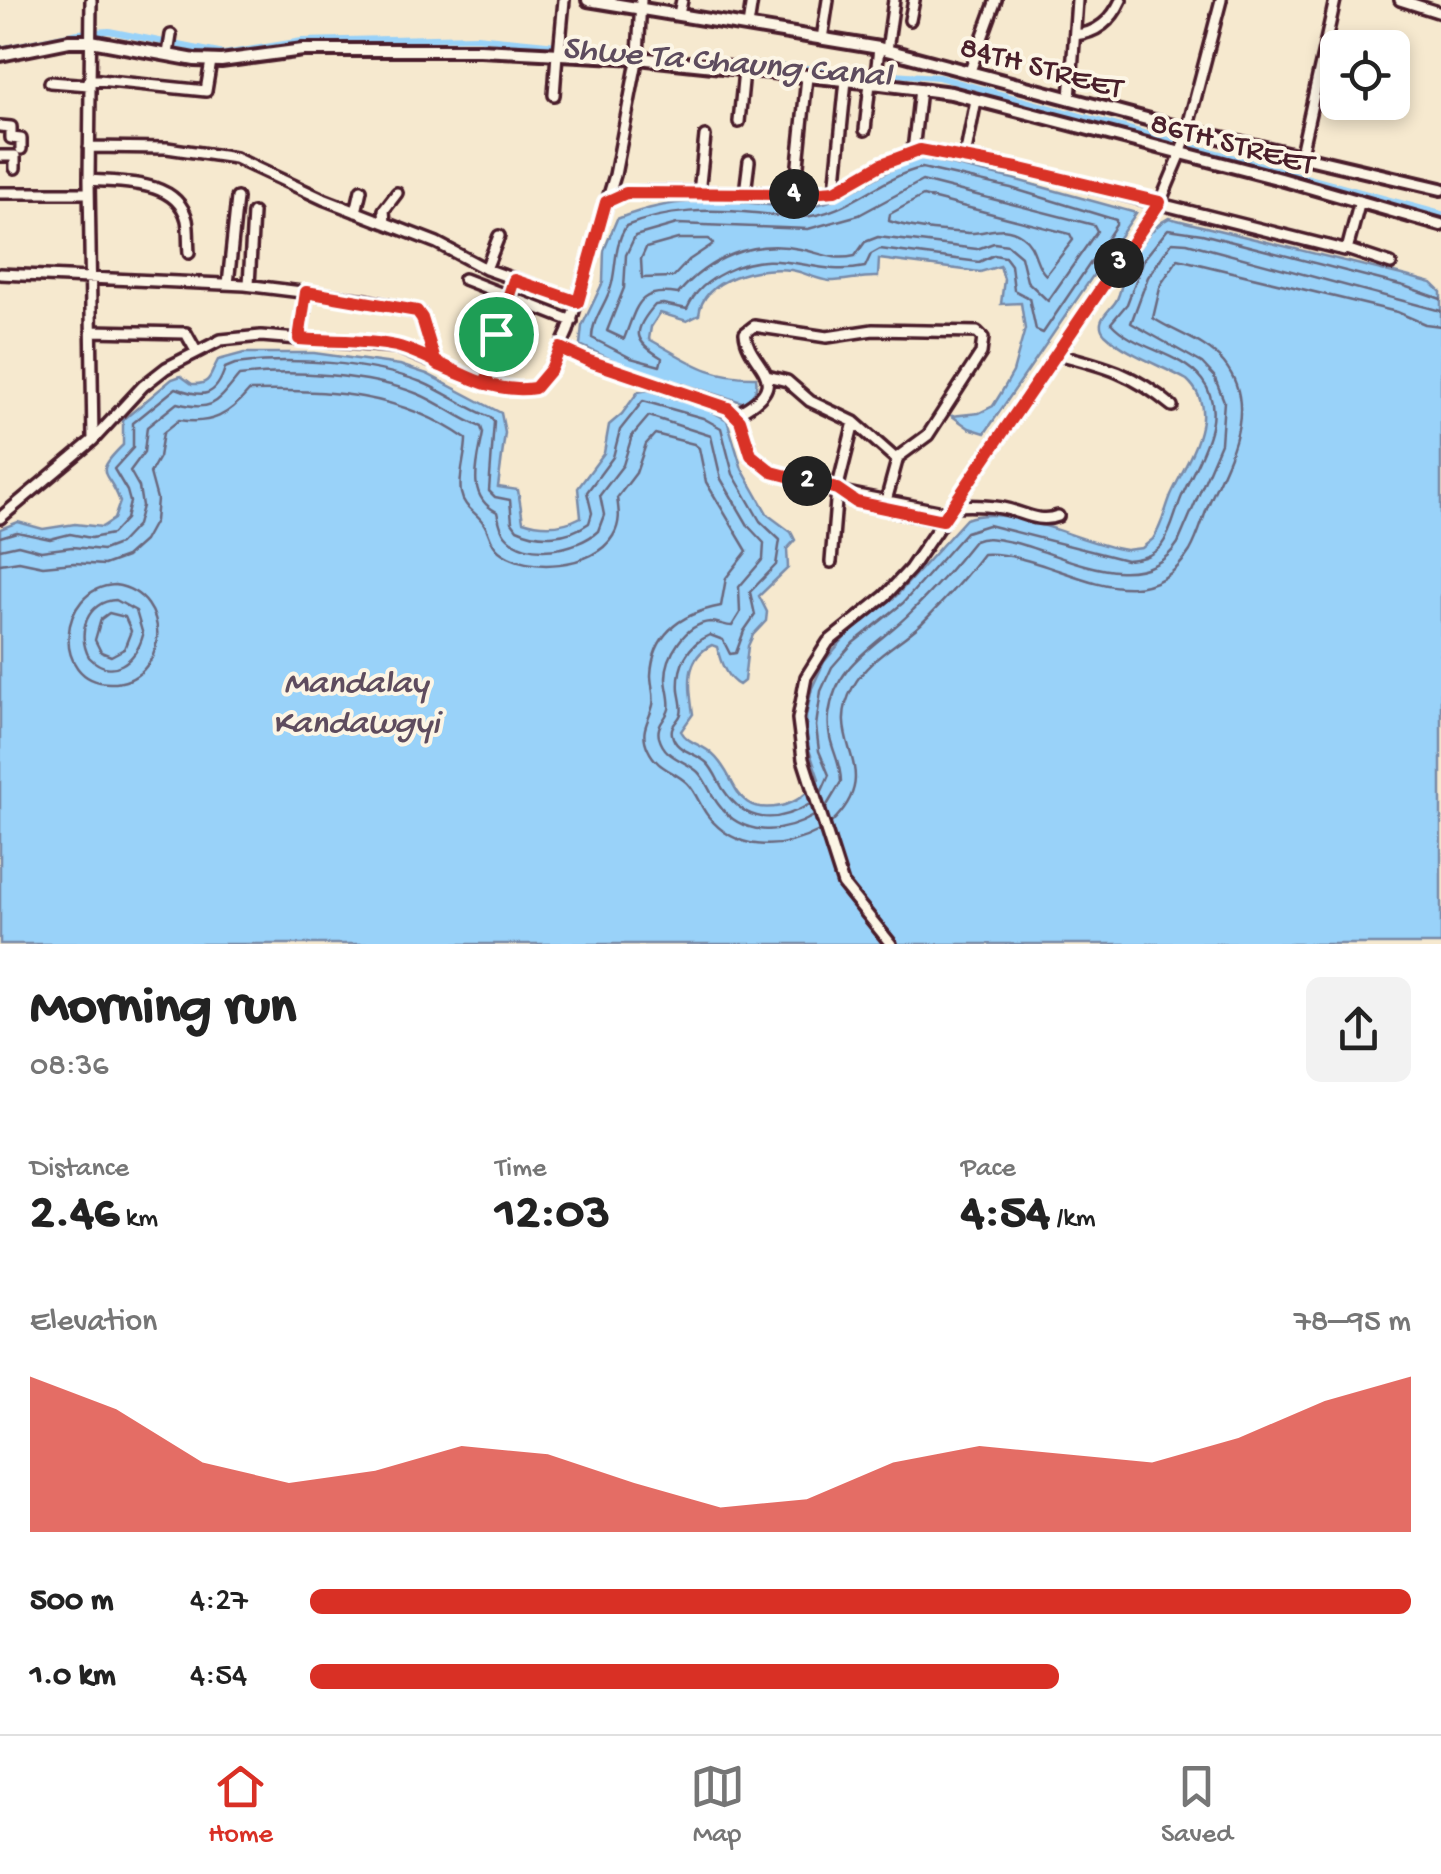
<!DOCTYPE html>
<meta charset="utf-8">
<style>
body{margin:0;font-family:"Gochi Hand",sans-serif;background:#f2f2f2;color:#222;height:100vh;display:flex;flex-direction:column;font-size:38px;white-space:nowrap}
*{box-sizing:border-box;margin:0}
p{font-size:32px;color:#767676}
.icon{flex:none;width:55px;height:55px;fill:none;stroke:currentColor;stroke-width:2;stroke-linecap:round;stroke-linejoin:round}
.map{position:relative;height:944px;overflow:hidden}
.drawer{display:flex;flex-direction:column;background:#fff;flex:1}
.drawer>*{flex:none}
.fabs{position:absolute;left:1320px;top:30px;display:grid;gap:20px}
.fabs a{display:grid;place-items:center;width:90px;height:90px;border-radius:15px;background:#fff;box-shadow:0 5px 15px #0003;font-size:50px}
.pin{position:absolute;display:grid;place-items:center;width:85px;height:85px;color:#fff;margin:-42px;border:5px solid #fff;border-radius:50%;box-shadow:0 2px 10px #0007}
.km{position:absolute;width:50px;height:50px;margin:-25px;border-radius:50%;background:#222;color:#fff;font-size:28px;line-height:50px;text-align:center}
.round{display:grid;place-items:center;flex:none;width:105px;height:105px;border-radius:15px;background:#f2f2f2}
.headline{display:flex;align-items:center;justify-content:space-between;height:170px;padding:0 30px}
h1{font-size:55px;font-weight:700;line-height:75px}
.figures{display:grid;grid-template-columns:repeat(3,1fr);gap:15px;height:170px;padding:10px 30px}
.figures div{display:grid;align-content:center}
.figures b{font-size:50px;font-weight:700}
.figures small{font-size:28px;font-weight:400}
.figures p{font-size:28px}
.chart{height:280px;padding:20px 30px}
.chart p{display:flex;justify-content:space-between}
.chart svg{width:100%;height:180px;margin-top:10px;fill:#d93025;opacity:.7}
ul{padding:0 30px;list-style:none;font-size:32px}
li{display:grid;grid-template-columns:160px 120px 1fr;align-items:center;height:75px}
li i{height:25px;border-radius:12px;background:#d93025}
.dock{display:flex;justify-content:space-around;align-items:center;height:140px;border-top:2px solid #e0e0e0;background:#fff;font-size:28px;color:#767676}
.dock a{display:grid;justify-items:center;gap:5px}
.dock .current{color:#d93025}
.map>svg:first-child{display:block}
.water{fill:#99d2f9;stroke:#798aa7;stroke-width:2.5}
.lines{fill:none;stroke-linecap:round;stroke-linejoin:round}
.shore{stroke:#6a677d;stroke-width:2.5}
.canal{stroke:#99d2f9;stroke-width:6}
.minor-casing{stroke:#4a1f2b;stroke-width:16}
.major-casing{stroke:#4a1f2b;stroke-width:18}
.minor{stroke:#fcf5e5;stroke-width:9}
.major{stroke:#fcf5e5;stroke-width:10}
.route-casing{stroke:#fff;stroke-width:20}
.route{stroke:#d93025;stroke-width:12}
.labels{text-anchor:middle;stroke-width:8;stroke-linejoin:round;paint-order:stroke}
.street-label{font-size:32px;fill:#4a1f2b;stroke:#fcf5e5}
.water-label{font-size:35px;font-style:italic;fill:#5e4c5e;stroke:#fcf5e5}
</style>
<div class="map">
<svg width="1441" height="944" viewBox="0 0 1441 944">
<rect width="100%" height="100%" fill="#f6e9cf"/>
<filter id="ink" filterUnits="userSpaceOnUse"><feTurbulence type="fractalNoise" baseFrequency=".01" numOctaves="2"/><feDisplacementMap in="SourceGraphic" scale="20" xChannelSelector="R" yChannelSelector="G"/><feConvolveMatrix kernelMatrix="1 2 1 2 8 2 1 2 1" color-interpolation-filters="sRGB"/></filter>
<g filter="url(#ink)">
<path class="water" d="M922 158 1013 179 1136 213 985 433 969 428 952 416 979 413 993 406 1001 393 1013 372 1025 329 1021 303 1001 304 1004 279 1000 266 980 272 879 259 878 277C862 276 846 281 830 281 816 280 805 272 791 270 760 266 703 277 699 315L687 321 660 313 651 327 649 339C689 361 708 378 756 377 758 389 754 396 745 403L627 367 580 345 582 326 603 282 604 250 617 219C657 203 695 198 738 202 759 203 780 208 800 207 847 205 879 168 922 158Z
M1169 218 1406 276 1432 283 1441 292V944H0V529L18 522 43 529 75 524 102 527 114 519 120 502C110 470 90 477 123 445V420L172 379 181 376 192 384C212 385 210 374 218 360L244 353H314L400 365 427 374 501 413 505 433 498 487 518 490 523 521C544 528 562 527 581 517L578 488 604 453 609 425 622 414 638 392 648 390 706 408 727 420 742 469 768 515 791 532 795 540 787 549 788 568 759 596 767 612 766 621 753 635 748 646 744 681 739 685C726 678 720 661 717 647L712 645C684 658 689 688 693 714L681 731C688 744 702 744 712 754 739 777 731 816 781 806 798 802 809 793 819 779L807 744 806 716 812 688 824 662 846 636 896 596 966 519C1009 502 1081 544 1126 550L1142 548 1153 539C1162 526 1165 510 1171 495 1186 461 1223 413 1187 380 1162 366 1126 354 1105 334 1093 321 1110 311 1116 301 1120 295 1121 286 1123 279 1131 257 1148 228 1169 218Z"/>
<g class="lines">
<path class="shore" d="M922 168 1011 188 1116 220V225L1043 333 1036 330 1029 298 1014 290 1011 265 1005 257 994 255 979 262 880 249 871 254 865 267C810 278 782 244 725 272 707 281 695 291 687 309L663 304 655 305C631 332 634 341 662 358L660 366 631 358 592 338C592 318 608 302 612 283 617 261 614 246 626 226 668 209 710 209 755 213 770 214 786 218 801 217 848 215 879 177 922 168Z
M922 181 1094 225 1097 231 1048 301 1027 281 1021 256 1008 245 994 243 977 249 878 237 865 242 855 256C833 261 821 253 800 249 753 239 708 258 678 294 637 287 637 307 624 339L607 331 624 288 626 255 635 236 677 224 808 229 859 215Z
M923 196 1070 234 1073 240 1046 275C1034 265 1037 246 1022 236 1002 222 988 234 968 233 943 231 912 229 889 221L890 214Z
M678 239H709L713 244 689 260 673 277 642 278 641 259 646 248Z
M0 537 17 532 50 539 70 534 91 538 112 534 126 519 130 502 127 491 114 469 133 448V423L176 388C202 398 216 398 225 368L235 364C290 357 370 362 421 382 445 392 466 408 490 417L494 422 489 491 495 497 510 500 512 522 517 529C540 540 568 538 589 523L592 513 587 492 613 457 620 430 643 401 703 418 721 428 733 474 760 521 780 540 776 565 750 592 755 615 744 631 736 653 730 654 723 640 710 635C687 644 677 667 679 691 680 698 683 708 681 714 678 722 670 725 672 734 675 752 696 752 707 763 714 770 718 781 723 789 746 824 776 824 810 804
M0 549 18 545 41 551 72 547 103 550 119 544 137 525 142 506 139 487 130 471 144 452 147 427 177 403C214 413 218 401 239 376 291 370 369 374 418 394 440 403 458 418 481 427L483 433C478 462 465 496 497 512 499 520 500 529 505 535 525 560 578 550 598 531L604 515 600 495 623 465 632 436 649 416 711 436 721 479 749 527 764 543 763 559 739 587 740 613 732 626C725 626 718 622 710 622 685 624 666 656 666 678 666 687 671 700 669 709 666 720 656 724 659 737 665 759 684 759 698 772 706 780 711 795 718 804 742 837 781 835 814 816
M0 564 19 561 43 566 74 563 104 565 126 557 144 541 155 521 157 499 150 473 159 457 163 433 179 420C212 425 229 415 249 391 327 389 401 393 466 439 466 456 458 476 461 493 464 509 477 512 484 524 490 533 489 543 499 551 527 574 594 568 613 536 621 523 619 511 617 498L636 473 646 444 655 434 694 444 699 448 706 482 747 551 726 578 721 606C684 613 653 632 651 675 651 684 655 696 653 705 649 722 639 730 648 749 657 769 673 770 687 783 696 792 700 806 708 816 736 852 781 851 819 831
M115 585C177 595 167 684 110 683 50 683 58 587 115 585Z
M116 600 136 611 143 635C136 662 111 680 89 657 76 633 87 601 116 600Z
M109 613 125 617 131 631 124 649 111 656 101 652 95 640 101 619Z
M821 793 829 775 819 751 816 726 821 691 832 667 853 643 903 603 966 532 988 525 1126 560C1140 559 1151 557 1161 546 1172 532 1175 512 1182 496 1196 462 1230 416 1202 380 1180 352 1134 349 1111 323L1127 304 1144 259 1168 229 1202 234 1404 286 1441 299
M826 807 841 782C841 757 826 746 829 715 835 661 880 645 913 610 935 588 955 565 974 541 987 535 999 540 1012 542 1064 554 1140 601 1178 543L1221 443 1224 401 1214 376 1202 363 1131 323 1148 277 1172 242 1187 243 1441 311
M831 823C888 768 821 744 853 687 868 659 898 645 921 624 943 602 965 578 983 554 1053 550 1138 633 1190 551 1199 535 1203 517 1210 501 1229 458 1259 407 1224 363 1206 341 1175 333 1153 318L1161 284 1178 259 1397 312 1425 324 1441 326"/>
<path class="canal" d="M0 49 78 33 109 31 224 54 302 41 476 37 757 65 938 77 1441 214"/>
<defs>
<path id="minor" d="M91 0 89 180 93 440
M1400 0 1441 13
M679 14 682 0
M910 20 914 0
M748 26 752 0
M1075 35C1098 33 1112 20 1121 0
M822 39 828 0
M887 50 894 0
M168 54 171 35
M559 54 564 0
M970 71 996 0
M89 79 206 91 211 61
M50 82 89 85
M875 84 879 48
M554 95 557 54
M1070 99 1077 0
M739 122 744 71
M0 126 11 127V138L21 139V149
M865 130 870 83
M89 147 167 148 235 158 323 199 437 243 486 269 578 302
M913 151 920 89
M0 156H15V168
M965 157 976 100
M1300 158 1335 0
M89 180C121 183 177 179 187 220 189 230 188 242 189 253
M835 191 846 80
M0 193H89
M699 193 705 136
M745 193 749 161
M795 194 807 77
M606 202 626 193 648 192 795 194 835 191 882 164 919 150 1017 168 1344 250 1348 246 1360 201
M356 212 361 190
M385 223 384 210 397 193
M1346 249 1391 264
M486 269 499 236
M0 274 245 285 366 300 420 313 435 363
M464 279 572 321
M228 284 237 198
M249 285 253 213
M91 331 186 333 196 351
M299 339 307 292
M560 347 589 361 728 407 740 420 751 455 772 472 837 489 856 502 943 521
M1057 354C1105 366 1134 374 1172 406
M767 376 787 381 810 401 854 422 897 460
M486 383 496 334 514 280
M736 414C799 381 748 367 745 333L754 326 827 337 873 330 977 332 983 338 981 353 928 435 898 457 884 508
M839 482 854 422
M847 493 948 513
M952 506C969 505 985 505 1002 508 1021 511 1038 524 1058 516
M0 518 93 440 143 386 166 368 221 340 261 336 397 347 481 382 512 389 535 388 551 369 568 331 615 175 638 56 641 0
M831 562 837 489
M891 944 843 884 803 759 798 719 806 677 828 642 885 596 910 569 1160 203 1181 153 1221 0"/>
<path id="major" d="M588 0 879 48 1188 130 1441 189
M0 55 69 41H91L195 60 221 61 303 50H480L638 58 873 83 951 93 1281 179 1441 225"/>
</defs>
<use href="#minor" class="minor-casing"/>
<use href="#major" class="major-casing"/>
<use href="#minor" class="minor"/>
<use href="#major" class="major"/>
</g>
</g>
<g class="lines" filter="url(#ink)">
<defs>
<path id="route" d="M496 334 486 384C456 374 427 354 396 346 366 339 331 342 299 339L306 292 417 311 422 318 436 364C467 377 501 394 535 388L551 369 560 348 589 361 728 408 740 420 751 455 772 472 837 489 856 502 943 520 1160 202 1017 168 920 150 882 164 835 191 795 194 626 193 606 202 578 302 514 280 496 334"/>
</defs>
<use href="#route" class="route-casing"/>
<use href="#route" class="route"/>
</g>
<g class="labels">
<g class="street-label">
<text transform="translate(1042 65) rotate(15)" y="11">84TH STREET</text>
<text transform="translate(1233 141) rotate(15)" y="11">86TH STREET</text>
</g>
<g class="water-label">
<text transform="translate(727 59) rotate(5)" y="12">Shwe Ta Chaung Canal</text>
<text x="356" y="692">Mandalay<tspan x="356" dy="40">Kandawgyi</tspan></text>
</g>
</g>
</svg>
<div class="fabs">
<a><svg class="icon" aria-label="locate" viewBox="0 0 24 24"><circle cx="12" cy="12" r="6"/><path d="M12 2v4M12 18v4M2 12h4M18 12h4"/></svg></a>
</div>
<div class="pin" style="left:496px;top:334px;background:#1e9e55"><svg class="icon" aria-label="arrive" viewBox="0 0 24 24"><path d="M6 21V4h12l-3 4 3 4H6"/></svg></div>
<b class="km" style="left:807px;top:481px">2</b>
<b class="km" style="left:1119px;top:263px">3</b>
<b class="km" style="left:794px;top:194px">4</b>
</div>
<section class="drawer">
<div class="headline"><div><h1>Morning run</h1><p>08:36</p></div><a class="round"><svg class="icon" aria-label="share" viewBox="0 0 24 24"><path d="M12 15V3M7 8l5-5 5 5M5 13v7h14v-7"/></svg></a></div>
<div class="figures">
<div><p>Distance</p><b>2.46<small> km</small></b></div>
<div><p>Time</p><b>12:03</b></div>
<div><p>Pace</p><b>4:54<small> /km</small></b></div>
</div>
<div class="chart"><p><span>Elevation</span>78–95 m</p>
<svg viewBox="0 0 160 44" preserveAspectRatio="none"><path d="M0 44V6L10 14L20 27L30 32L40 29L50 23L60 25L70 32L80 38L90 36L100 27L110 23L120 25L130 27L140 21L150 12L160 6V44z"/></svg>
</div>
<ul>
<li><b>500 m</b>4:27<i style="width:100%"></i></li>
<li><b>1.0 km</b>4:54<i style="width:68%"></i></li>
</ul>
</section>
<nav class="dock">
<a class="current"><svg class="icon" aria-label="home" viewBox="0 0 24 24"><path d="M3 11l9-7 9 7M6 9v11h12V9"/></svg>Home</a>
<a><svg class="icon" aria-label="map" viewBox="0 0 24 24"><path d="M3 6l6-2 6 2 6-2v14l-6 2-6-2-6 2zM9 4v14M15 6v14"/></svg>Map</a>
<a><svg class="icon" aria-label="saved" viewBox="0 0 24 24"><path d="M7 4h10v16l-5-4-5 4z"/></svg>Saved</a>
</nav>
